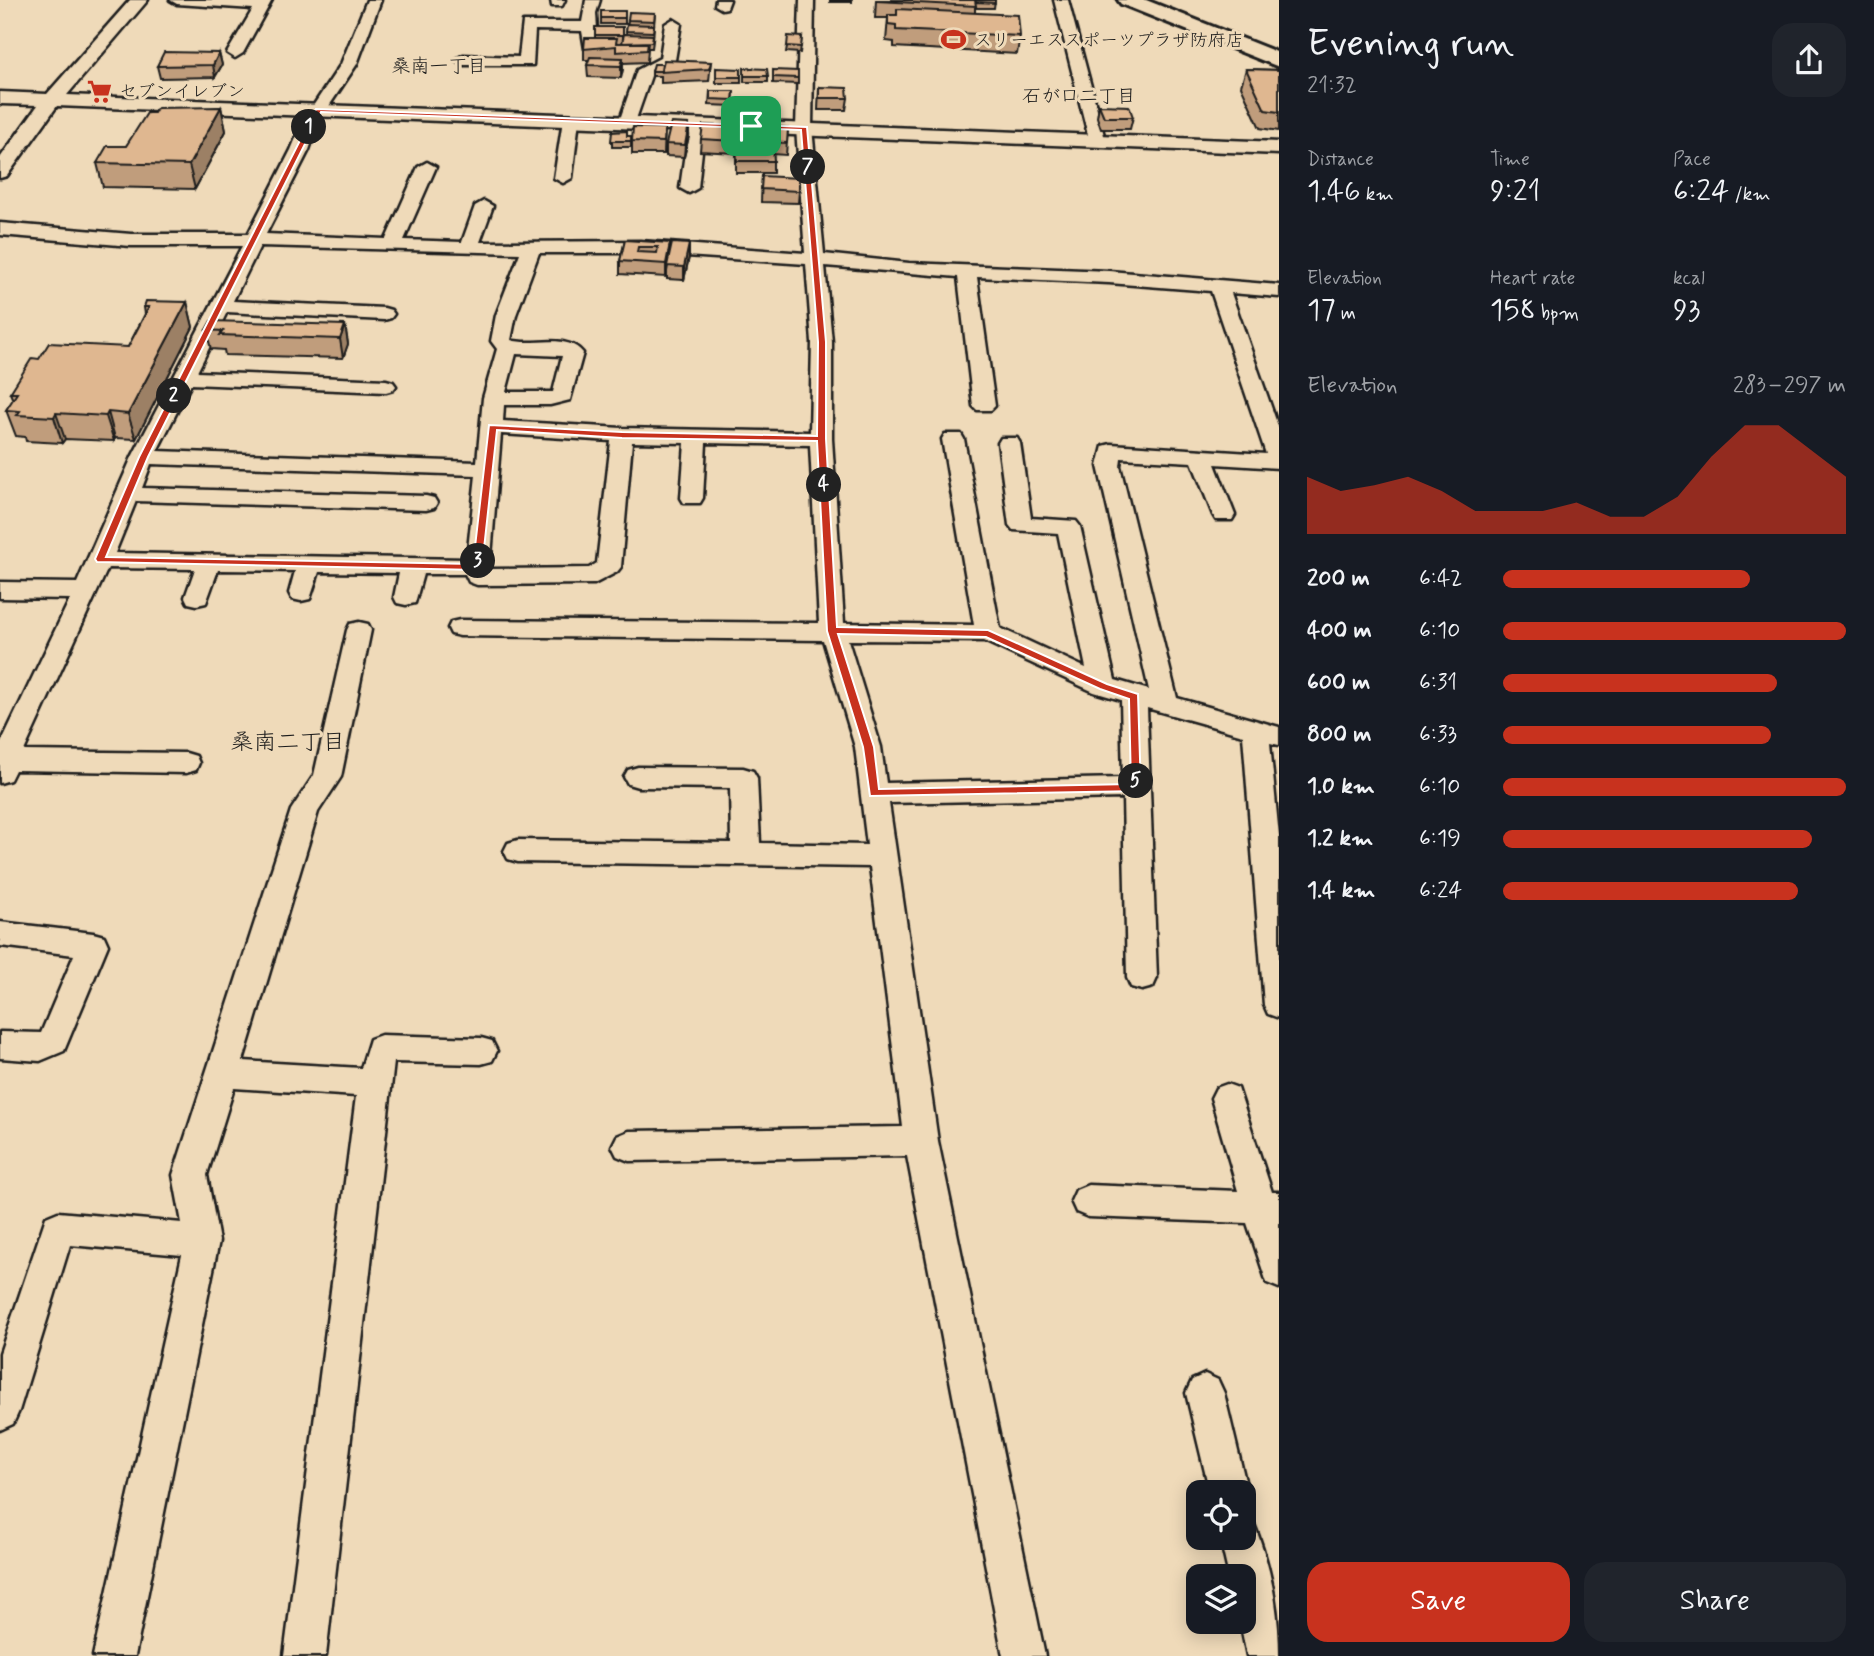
<!DOCTYPE html>
<meta charset="utf-8">
<style>
body{margin:0;font-family:Mynerve,"Klee One",sans-serif;background:#20242c;color:#f1f3f6;height:100vh;display:flex;flex-direction:column;font-size:26px;white-space:nowrap}
*{box-sizing:border-box;margin:0}
p{font-size:23px;color:#9ea1a6}
.icon{flex:none;width:38px;height:38px;fill:none;stroke:currentColor;stroke-width:2;stroke-linecap:round;stroke-linejoin:round}
.map{position:relative;flex:1;overflow:hidden}
.details{display:flex;flex-direction:column;background:#171b24;width:595px}
.details>*{flex:none}
.controls{position:absolute;left:1186px;top:1480px;display:grid;gap:14px}
.controls a{display:grid;place-items:center;width:70px;height:70px;border-radius:14px;background:#171b24;box-shadow:0 4px 18px #0003;font-size:35px}
.pin{position:absolute;display:grid;place-items:center;width:60px;height:60px;color:#fff;margin:-30px;border-radius:14px;box-shadow:0 4px 10px #0006}
.km{position:absolute;width:35px;height:35px;margin:-18px;border-radius:50%;background:#222;color:#fff;font-size:19px;line-height:35px;text-align:center}
.round{display:grid;place-items:center;flex:none;width:74px;height:74px;border-radius:21px;background:#20242c}
.head{display:flex;align-items:center;justify-content:space-between;height:119px;padding:0 28px}
h1{font-size:38px;font-weight:600;line-height:52px}
.figures{display:grid;grid-template-columns:repeat(3,1fr);gap:10px;height:119px;padding:7px 28px}
.figures div{display:grid;align-content:center}
.figures b{font-size:30px;font-weight:600}
.figures small{font-size:19px;font-weight:400}
.figures p{font-size:19px}
.chart{height:196px;padding:14px 28px}
.chart p{display:flex;justify-content:space-between}
.chart svg{width:100%;height:126px;margin-top:7px;fill:#c8321e;opacity:.7}
.cta{display:flex;gap:14px;margin-top:auto;padding:14px 28px}
.cta a{flex:1;height:80px;border-radius:21px;background:#c8321e;color:#fff;font-size:28px;font-weight:600;line-height:80px;text-align:center}
.cta a+a{background:#20242c;color:#f1f3f6}
ul{padding:0 28px;list-style:none;font-size:23px}
li{display:grid;grid-template-columns:112px 84px 1fr;align-items:center;height:52px}
li i{height:18px;border-radius:9px;background:#c8321e}
main{display:flex;flex:1;min-height:0}
.map>svg:first-child{display:block}
.lines{fill:none;stroke-linecap:round;stroke-linejoin:round}
.minor-casing{stroke:#1c1c1c;stroke-width:5}
.tertiary-casing{stroke:#1c1c1c;stroke-width:5}
.secondary-casing{stroke:#1c1c1c;stroke-width:6}
.minor{fill:#efdab9;fill-rule:evenodd}
.tertiary{fill:#efdab9;fill-rule:evenodd}
.secondary{fill:#efdab9;fill-rule:evenodd}
.wall{fill:#c09d7c;stroke:#1c1c1c;stroke-width:2}
.shaded-wall{fill:#9c8065;stroke:#1c1c1c;stroke-width:2}
.building{fill:#dfb790;stroke:#1c1c1c;stroke-width:2;fill-rule:evenodd}
.route{fill:#c8321e;stroke:#fff;stroke-width:2;fill-rule:evenodd}
.labels{text-anchor:middle;stroke-width:6;stroke-linejoin:round;paint-order:stroke}
.far-poi-label{font-size:18px;fill:#1c1c1c;stroke:#efdab9;text-anchor:start}
.far-neighbourhood-label{font-size:19px;fill:#1c1c1c;stroke:#efdab9}
.neighbourhood-label{font-size:23px;fill:#1c1c1c;stroke:#efdab9}
</style>
<main>
<div class="map">
<svg width="1279" height="1656" viewBox="0 0 1279 1656">
<rect width="100%" height="100%" fill="#efdab9"/>
<filter id="ink" filterUnits="userSpaceOnUse"><feTurbulence type="fractalNoise" baseFrequency=".0143" numOctaves="2"/><feDisplacementMap in="SourceGraphic" scale="14" xChannelSelector="R" yChannelSelector="G"/><feConvolveMatrix kernelMatrix="1 2 1 2 8 2 1 2 1" color-interpolation-filters="sRGB"/></filter>
<g filter="url(#ink)">
<g class="lines">
<defs>
<path id="minor" d="M170 0H272L243 53 235 58 227 53 253 9 177 4Z
M367 0H381L357 64 319 121 309 150 266 234 386 239 418 167 427 162 436 167 404 240 462 242 475 206 484 201 493 206 480 242 641 241 805 253 796 128 800 0H814L812 128 824 254 909 263 1109 271 1279 285V297L1231 293 1279 429V468L1215 464 1235 515 1232 520H1216L1213 515 1192 462 1121 458 1120 466 1177 698 1279 727V745L1270 743 1279 837V1018L1268 1014 1264 1005 1243 735 1147 708 1157 978 1153 987 1142 990 1131 987 1127 978 1123 798 889 803 938 1141 1045 1656H1003L907 1156 629 1161 617 1156 612 1146 617 1136 629 1131 903 1127 870 867 518 862 508 859 504 851 508 843 518 840 731 843 730 788 638 787 628 784 624 777 628 770 638 767 743 768 753 771 757 778 760 843 867 845 855 747 823 640 460 636 451 634 448 628 451 622 460 620 819 623 810 445 706 443 703 498 700 503H684L681 498 685 443 632 442 621 567 617 572 594 584 477 585 469 582 465 574H423L415 603 406 605 397 603 394 597 399 573 319 572 310 599 301 601 292 599 289 593 295 571 218 570 206 603 197 605 188 603 185 597 195 569 108 568 24 751 186 753 196 756 199 763 196 770 186 773 15 770 10 780 0 783V745L70 599 0 598V582L77 583 132 457 242 246H131L0 235V223L131 234H248L291 150 303 121 341 64ZM260 246 520 253 496 315 491 341 497 349 483 398 477 462 157 451 191 384 386 392 393 390 396 386 393 382 386 380 197 372 227 312 384 320 391 318 394 314 391 310 384 308 233 301ZM539 253H641L806 264 812 342 810 432 622 428 503 421 504 405H550L570 400 583 353C567 332 532 347 511 340L516 315ZM825 266 958 277 973 406 977 410H991L995 406 977 277 1109 283 1211 291 1266 454 1111 444 1103 446 1098 466 1149 690 1115 680 1080 526 1076 521 1031 518 1020 443 1017 438H1001L998 443 1009 525 1013 530 1058 533 1086 668 1000 628 964 439 961 434H945L942 439 974 625 844 623 832 439V342ZM516 354 562 356 553 392H506ZM501 434 611 441 597 563 589 568 490 569ZM151 464 476 475 467 559 115 553 136 501 426 510 434 508 437 503 434 498 426 496 142 488ZM848 640 984 641 1094 692 1121 700 1123 778 886 783 881 747Z
M551 0H565L562 6H552Z
M586 0H600L596 13 598 46 595 49H585L582 31 535 30 533 65H463L455 60 463 55 519 57 523 22H582Z
M716 0H730L727 8 722 9 715 5Z
M1054 0H1068L1105 139 1103 143 1097 144 1089 139Z
M673 19 681 24 675 60 652 73 635 122 627 127 621 126 619 122 637 70 660 58 665 24Z
M571 115 579 120 572 178 563 183 554 178 563 120Z
M697 119 705 124 698 188 689 193 680 188 689 124Z
M359 622 368 624 371 630 341 777 318 812 243 1061 361 1068 370 1039 381 1035 481 1038 492 1041 497 1051 492 1061 481 1064 394 1062 326 1656H284L356 1096 234 1088 207 1175 219 1241 135 1656H93L182 1255 70 1245 19 1411 13 1424 0 1430V1353L46 1217 58 1212 182 1223 173 1175 291 810 314 775 347 630 350 624Z
M0 922 93 933 104 936 108 945 64 1051 40 1061 0 1058V1032L41 1033 74 955 0 946Z
M1227 1084 1238 1088 1272 1192H1279V1288L1267 1283 1247 1223 1088 1217 1076 1212 1071 1201 1076 1190 1088 1185 1238 1191 1211 1098 1216 1088Z
M1205 1374 1218 1380 1224 1393 1248 1493 1244 1503V1493H1210L1186 1393 1192 1380Z
M1244 1520 1254 1524C1271 1566 1279 1611 1279 1656H1247L1240 1622H1244V1577H1229L1220 1538H1244Z"/>
<path id="tertiary" d="M130 0H148L67 95 1279 142V154L57 106 7 176 0 178V158L38 105 0 104V92L47 94Z"/>
<path id="secondary" d="M1118 0H1146L1279 53V67L1121 4Z"/>
</defs>
<use href="#minor" class="minor-casing"/>
<use href="#tertiary" class="tertiary-casing"/>
<use href="#secondary" class="secondary-casing"/>
<use href="#minor" class="minor"/>
<use href="#tertiary" class="tertiary"/>
<use href="#secondary" class="secondary"/>
</g>
<path class="wall" d="M830 0H852V2H830Z
M876 0H995L994 8H975V13L1020 36 1017 54 894 47V42L886 41 888 18H875Z
M601 11H625V24H601Z
M655 13 653 41 652 48H648L647 62 623 63 621 78 588 77 587 65 589 60H584V49L595 38V27H623V41L626 34 628 20Z
M802 37 800 53 786 52 787 46Z
M219 53 222 65 215 77 160 78 157 66Z
M711 62 709 81 661 83V76H652V71L662 64Z
M716 68 741 77V83H716Z
M744 68 768 76V82H744Z
M1246 69 1279 70V131L1260 128 1241 86Z
M773 70 798 78V84L773 83Z
M819 87 848 98 846 110H818Z
M710 91H734L733 106 709 105Z
M1099 105 1133 117 1130 129H1101L1097 117Z
M221 107 226 131 195 189 103 187 97 163 126 146 154 113Z
M742 126 788 128 786 155 773 154V173H736V147H740Z
M665 128 664 154H632V141Z
M612 132 627 136H631V147H612Z
M689 136 684 157 666 156V144Z
M701 139H737L735 153 700 151Z
M762 176 799 191 798 203 761 202Z
M625 240 670 243V254L689 257 684 280 667 279V270L666 277 620 274V261Z
M187 302 193 327 136 439 115 438 114 441 65 439 62 443 26 441 25 437 16 436 6 410 13 400 10 393 39 359 128 347 145 314 144 307Z
M345 325 348 344 343 358 225 355 224 350 211 349 206 330Z"/>
<path class="shaded-wall" d="M219 53 222 65 215 77 213 65Z
M623 58V70L621 78V66Z
M221 107 226 131 195 189 189 165Z
M689 124V136L684 157 685 145Z
M670 243V255L666 277V264Z
M689 244V257L684 280V267Z
M187 302 193 327 136 439 128 414Z
M345 325 348 344 343 358 340 339Z
M108 412 115 438 114 441 106 416Z
M56 413 65 439 62 443 54 417Z"/>
<path class="building" d="M877 0H975L976 6 877 1Z
M975 0H995V3L976 2Z
M897 9 1018 15 1020 36 896 30V25L888 24V15H897Z
M601 11H625V18H601Z
M629 12 655 13 654 21 628 20Z
M627 24 654 25 653 32 626 31Z
M595 27H623V35H595Z
M624 34 653 35 652 42 622 43Z
M788 36 802 37 801 47 787 46Z
M585 38H617L616 43H648L647 50 616 52V46L584 49Z
M164 52 219 53 213 65 157 66Z
M590 57 623 58 621 66 587 65Z
M664 60 711 62 709 69 661 72Z
M654 64H662L661 71H652Z
M716 68 741 69V77H716Z
M744 68 767 69 768 76H744Z
M1246 69 1279 70V112L1265 110Z
M773 70 798 71V78L773 77Z
M819 87 847 88 848 98H819Z
M710 91H734L733 100 710 99Z
M1099 105 1129 106 1133 117H1104Z
M221 107 189 165 97 163 107 146H126L147 113H154L157 108Z
M671 123 689 124 685 145 666 144Z
M703 125 737 127 735 141 701 139Z
M742 126 788 128 787 143 740 141Z
M633 127 665 128 664 142 632 141Z
M627 131V136H631V141H611L612 132Z
M736 147H773L774 161H737Z
M762 176 799 178V191L761 189Z
M625 240 670 243 666 264 620 261ZM638 247H658L657 253 637 252Z
M672 243 689 244 684 267 667 266Z
M146 301 187 302 128 414 108 412 106 416 56 413 54 417 17 415 20 411 6 410 17 393H10L32 358 39 359 49 343 128 347 149 307H144Z
M211 321 345 325 340 339 220 335 223 331 206 330Z"/>
</g>
<path class="route" d="M316 109 807 127 826 342V439L837 627 988 630 1107 684 1138 694 1141 791 870 796 863 747 827 631 817 441 622 438 497 430 482 567 477 570 97 562 95 559 139 457ZM321 112 801 130 818 342 817 436 622 432 489 425 473 564 106 557 148 457ZM838 634 986 637 1100 689 1129 699 1131 784 879 789 874 747Z"/>
<defs>
<symbol id="stadium-bare" viewBox="-9 -9 18 18"><path d="M0-5a6.5 5 0 1 0 0 10a6.5 5 0 1 0 0-10ZM-3.5-1.8h7v3.6h-7Z" fill="#c8321e" stroke="#efdab9" stroke-width="2.5" paint-order="stroke"/></symbol>
<symbol id="supermarket-bare" viewBox="-9 -9 18 18"><path d="M-6-5.5h2.5l.6 2H6L4.5 2H-2.5L-4.4-4H-6ZM-1.5 3.2a1.3 1.3 0 1 0 .1 0ZM3 3.2a1.3 1.3 0 1 0 .1 0Z" fill="#c8321e" stroke="#efdab9" stroke-width="2.5" paint-order="stroke"/></symbol>
</defs>
<g fill-rule="evenodd">
<use href="#stadium-bare" x="936" y="22" width="35" height="35"/>
<use href="#supermarket-bare" x="82" y="74" width="35" height="35"/>
</g>
<g class="labels">
<g class="far-poi-label">
<text x="974" y="46">スリーエススポーツプラザ防府店</text>
<text x="119" y="97">セブンイレブン</text>
</g>
<g class="far-neighbourhood-label">
<text x="439" y="72">桑南一丁目</text>
<text x="1079" y="102">石が口二丁目</text>
</g>
<g class="neighbourhood-label">
<text x="288" y="749">桑南二丁目</text>
</g>
</g>
</svg>
<div class="controls">
<a><svg class="icon" aria-label="locate" viewBox="0 0 24 24"><circle cx="12" cy="12" r="6"/><path d="M12 2v4M12 18v4M2 12h4M18 12h4"/></svg></a>
<a><svg class="icon" aria-label="layers" viewBox="0 0 24 24"><path d="M12 4l9 5-9 5-9-5zM3 14l9 5 9-5"/></svg></a>
</div>
<div class="pin" style="left:751px;top:126px;background:#1e9e55"><svg class="icon" aria-label="arrive" viewBox="0 0 24 24"><path d="M6 21V4h12l-3 4 3 4H6"/></svg></div>
<b class="km" style="left:309px;top:127px">1</b>
<b class="km" style="left:174px;top:396px">2</b>
<b class="km" style="left:478px;top:561px">3</b>
<b class="km" style="left:824px;top:485px">4</b>
<b class="km" style="left:1136px;top:781px">5</b>
<b class="km" style="left:808px;top:167px">7</b>
</div>
<section class="details">
<div class="head"><div><h1>Evening run</h1><p>21:32</p></div><a class="round"><svg class="icon" aria-label="share" viewBox="0 0 24 24"><path d="M12 15V3M7 8l5-5 5 5M5 13v7h14v-7"/></svg></a></div>
<div class="figures">
<div><p>Distance</p><b>1.46<small> km</small></b></div>
<div><p>Time</p><b>9:21</b></div>
<div><p>Pace</p><b>6:24<small> /km</small></b></div>
</div>
<div class="figures">
<div><p>Elevation</p><b>17<small> m</small></b></div>
<div><p>Heart rate</p><b>158<small> bpm</small></b></div>
<div><p>kcal</p><b>93</b></div>
</div>
<div class="chart"><p><span>Elevation</span>283–297 m</p>
<svg viewBox="0 0 160 44" preserveAspectRatio="none"><path d="M0 44V24L10 29L20 27L30 24L40 29L50 36L60 36L70 36L80 33L90 38L100 38L110 31L120 17L130 6L140 6L150 15L160 24V44z"/></svg>
</div>
<ul>
<li><b>200 m</b>6:42<i style="width:72%"></i></li>
<li><b>400 m</b>6:10<i style="width:100%"></i></li>
<li><b>600 m</b>6:31<i style="width:80%"></i></li>
<li><b>800 m</b>6:33<i style="width:78%"></i></li>
<li><b>1.0 km</b>6:10<i style="width:100%"></i></li>
<li><b>1.2 km</b>6:19<i style="width:90%"></i></li>
<li><b>1.4 km</b>6:24<i style="width:86%"></i></li>
</ul>
<div class="cta"><a>Save</a><a>Share</a></div>
</section>
</main>
